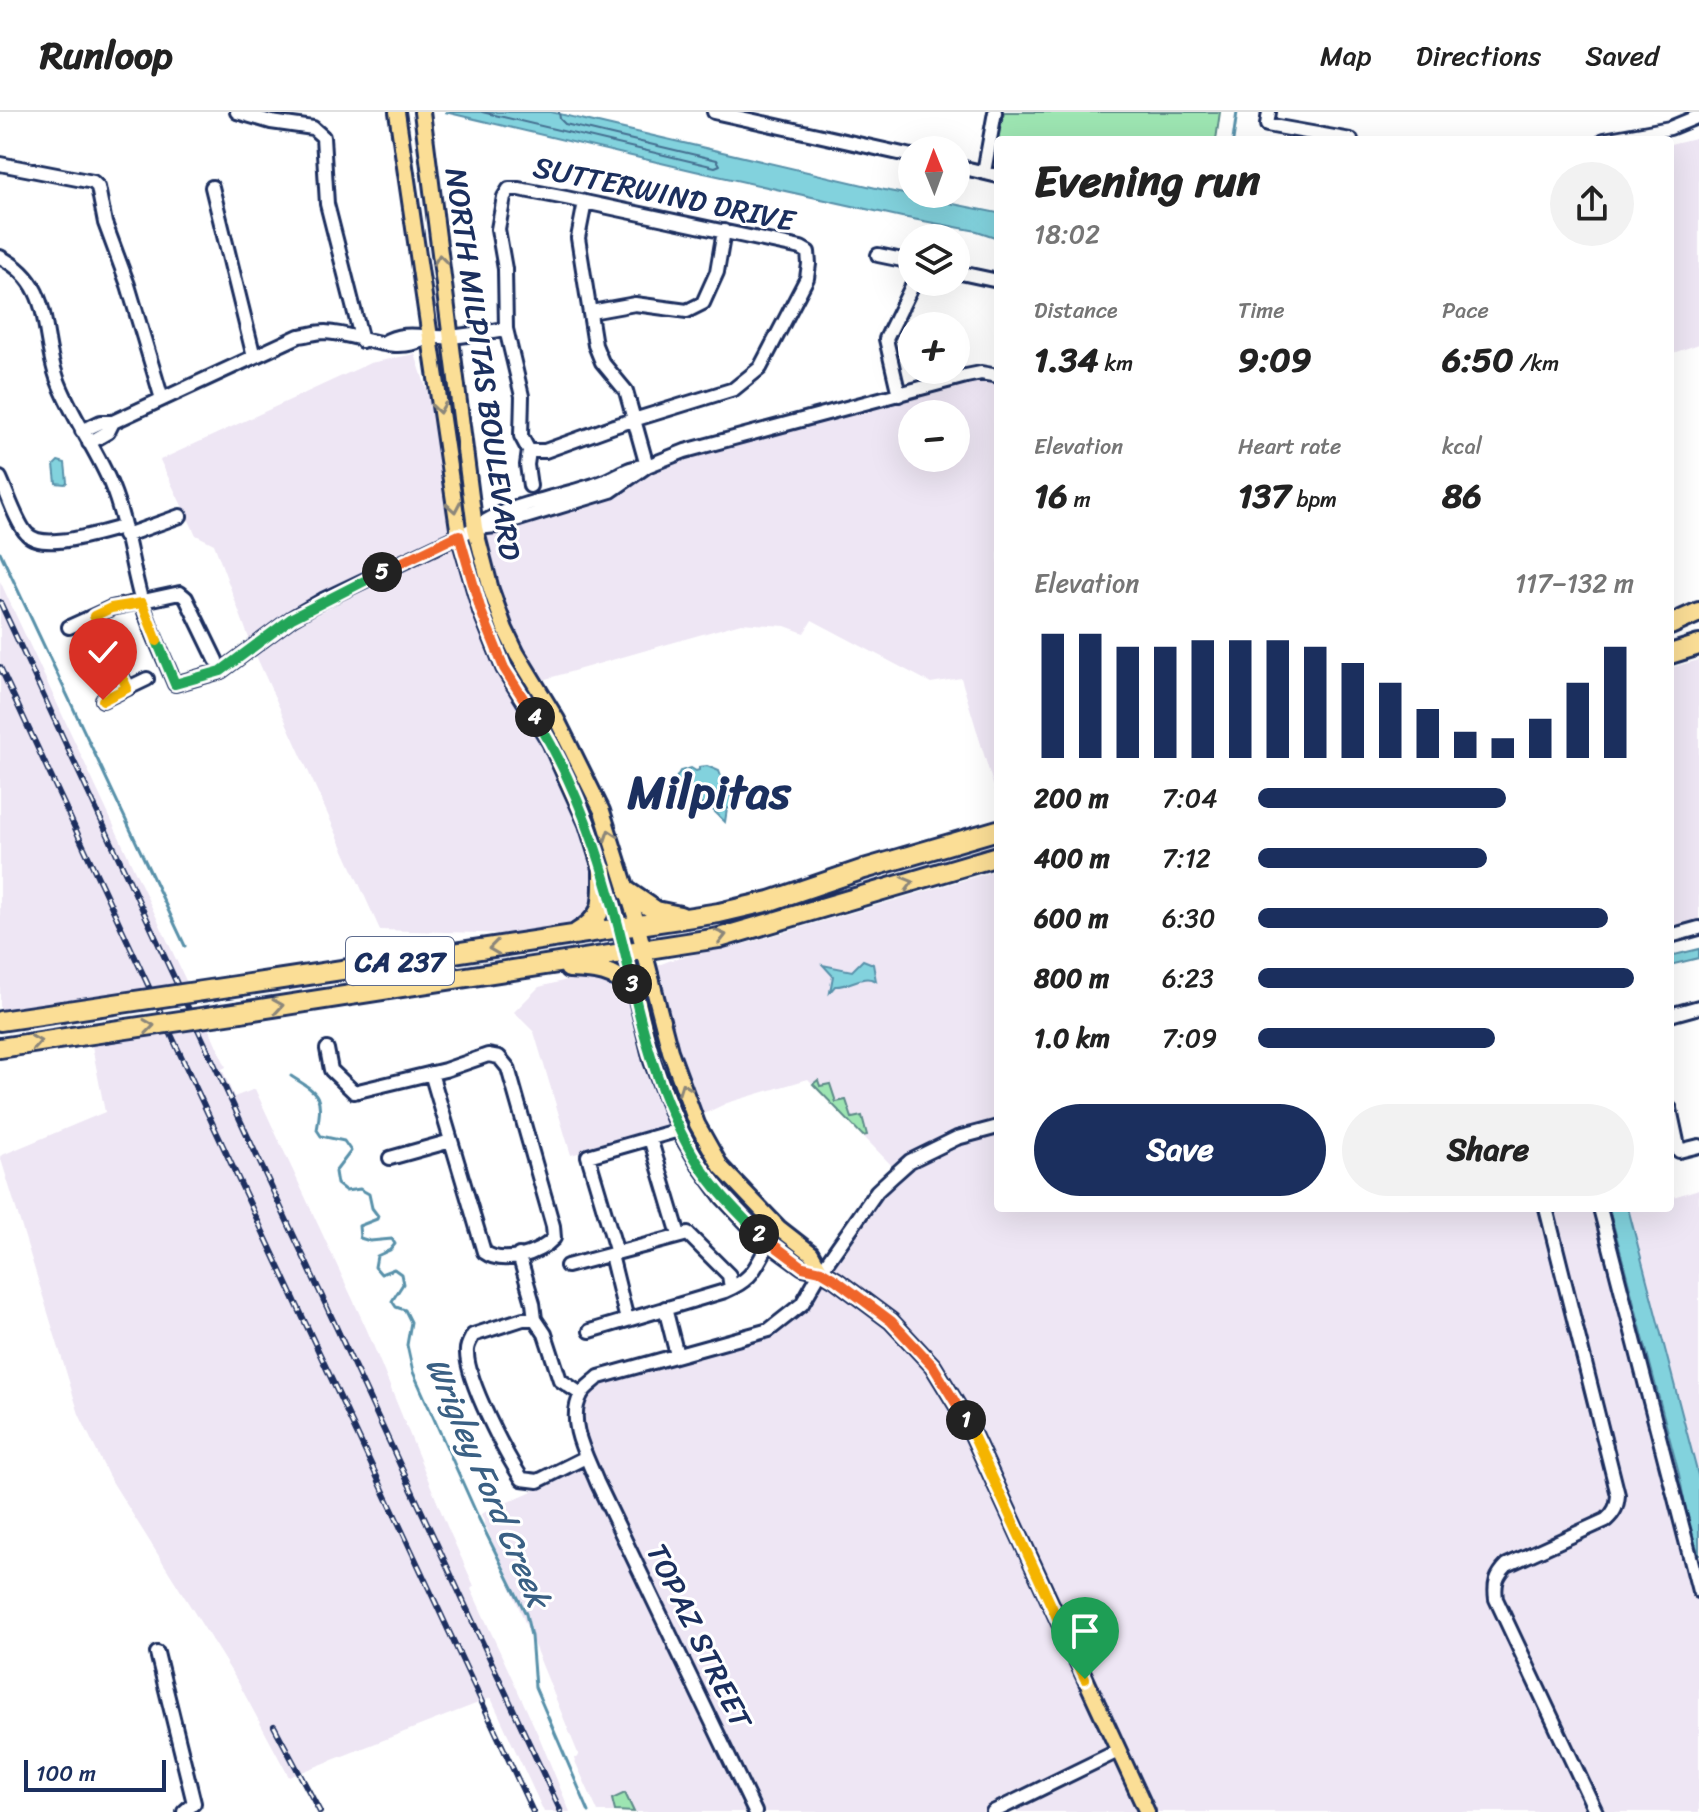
<!DOCTYPE html>
<meta charset="utf-8">
<style>
body{margin:0;font-family:Sriracha,sans-serif;background:#f2f2f2;color:#222;height:100vh;display:flex;flex-direction:column;font-size:30px;white-space:nowrap}
*{box-sizing:border-box;margin:0}
p{font-size:26px;color:#767676}
.icon{flex:none;width:44px;height:44px;fill:none;stroke:currentColor;stroke-width:2;stroke-linecap:round;stroke-linejoin:round}
.map{position:relative;flex:1;overflow:hidden}
.panel{position:absolute;left:994px;top:24px;width:680px;height:1076px;display:flex;flex-direction:column;background:#fff;border-radius:8px;box-shadow:0 8px 32px #0002}
.panel>*{flex:none}
.needle{width:52px;rotate:359deg}
.tools{position:absolute;left:898px;top:24px;display:grid;gap:16px}
.tools a{display:grid;place-items:center;width:72px;height:72px;border-radius:50%;background:#fff;box-shadow:0 8px 32px #0002;font-size:40px}
.scale{position:absolute;left:24px;bottom:20px;width:142px;box-sizing:border-box;padding-left:8px;border:4px solid #1b2f5e;border-top:0;font-size:22px;line-height:28px;white-space:nowrap;color:#1b2f5e;-webkit-text-stroke:6px #fff;paint-order:stroke}
.pin{position:absolute;display:grid;place-items:center;width:68px;height:68px;color:#fff;margin:-82px -34px;border-radius:50% 50% 50% 0;rotate:-45deg;box-shadow:0 0 8px #0007}
.pin .icon{rotate:45deg}
.km{position:absolute;width:40px;height:40px;margin:-20px;border-radius:50%;background:#222;color:#fff;font-size:22px;line-height:40px;text-align:center}
.round{display:grid;place-items:center;flex:none;width:84px;height:84px;border-radius:42px;background:#f2f2f2}
.overview{display:flex;align-items:center;justify-content:space-between;height:136px;padding:0 40px}
h1{font-size:44px;font-weight:800;line-height:60px}
.stats{display:grid;grid-template-columns:repeat(3,1fr);gap:12px;height:136px;padding:8px 40px}
.stats div{display:grid;align-content:center}
.stats b{font-size:34px;font-weight:800}
.stats small{font-size:22px;font-weight:400}
.stats p{font-size:22px}
.chart{height:224px;padding:16px 40px}
.chart p{display:flex;justify-content:space-between}
.chart svg{width:100%;height:144px;margin-top:8px;stroke:#1b2f5e;stroke-width:6}
.button{display:flex;gap:16px;margin-top:auto;padding:16px 40px}
.button a{flex:1;height:92px;border-radius:48px;background:#1b2f5e;color:#fff;font-size:32px;font-weight:800;line-height:92px;text-align:center}
.button a+a{background:#f2f2f2;color:#222}
ul{padding:0 40px;list-style:none;font-size:26px}
li{display:grid;grid-template-columns:128px 96px 1fr;align-items:center;height:60px}
li i{height:20px;border-radius:10px;background:#1b2f5e}
header{display:flex;align-items:center;gap:48px;box-sizing:border-box;height:112px;padding:0 40px;background:#fff;border-bottom:2px solid #e0e0e0}
header strong{font-size:38px}
nav{display:flex;gap:44px;margin-inline-start:auto;font-size:28px}
.map>svg:first-child{display:block}
.built{fill:#eee6f4;fill-rule:evenodd}
.green{fill:#9de5b2;stroke:#5c8a88;stroke-width:2}
.water{fill:#82d2dd;stroke:#5991aa;stroke-width:2}
.lines{fill:none;stroke-linecap:round;stroke-linejoin:round}
.shore{stroke:#447091;stroke-width:2}
.stream{stroke:#5991aa;stroke-width:3}
.minor-casing{stroke:#1b2f5e;stroke-width:18}
.major-casing{stroke:#1b2f5e;stroke-width:20}
.highway-casing{stroke:#1b2f5e;stroke-width:24}
.minor{stroke:#fff;stroke-width:12}
.major{stroke:#fbde96;stroke-width:14}
.highway{stroke:#fbde96;stroke-width:18}
.rail-casing{stroke:#1b2f5e;stroke-width:6}
.rail{stroke:#fff;stroke-width:3;stroke-dasharray:9;stroke-linecap:butt}
.highway-bridge-casing{stroke:#1b2f5e;stroke-width:24;stroke-linecap:butt}
.highway-bridge{stroke:#fbde96;stroke-width:18}
.oneway{stroke:#8b867a}
.split-1-casing{stroke:#fff;stroke-width:16}
.split-2-casing{stroke:#fff;stroke-width:16}
.split-3-casing{stroke:#fff;stroke-width:16}
.split-4-casing{stroke:#fff;stroke-width:16}
.split-5-casing{stroke:#fff;stroke-width:16}
.split-6-casing{stroke:#fff;stroke-width:16}
.split-7-casing{stroke:#fff;stroke-width:16}
.split-1{stroke:#f5b400;stroke-width:10}
.split-2{stroke:#f0652b;stroke-width:10}
.split-3{stroke:#22a559;stroke-width:10}
.split-4{stroke:#22a559;stroke-width:10}
.split-5{stroke:#f0652b;stroke-width:10}
.split-6{stroke:#22a559;stroke-width:10}
.split-7{stroke:#f5b400;stroke-width:10}
.labels{text-anchor:middle;stroke-width:6;stroke-linejoin:round;paint-order:stroke}
.shield{fill:#fff;stroke:#5f6d8e;stroke-width:2}
.shield-label{font-size:28px;font-weight:bold;fill:#1b2f5e}
.street-label{font-size:30px;fill:#1b2f5e;stroke:#fff}
.water-label{font-size:32px;font-style:italic;fill:#3a6084;stroke:#fff}
.town-label{font-size:46px;font-weight:bold;fill:#1b2f5e;stroke:#fff}
</style>
<header>
<strong>Runloop</strong>
<nav><a>Map</a><a>Directions</a><a>Saved</a></nav>
</header>
<div class="map">
<svg width="1699" height="1700" viewBox="0 0 1699 1700">
<rect width="100%" height="100%" fill="#fff"/>
<filter id="ink" filterUnits="userSpaceOnUse"><feTurbulence type="fractalNoise" baseFrequency=".0125" numOctaves="2"/><feDisplacementMap in="SourceGraphic" scale="16" xChannelSelector="R" yChannelSelector="G"/><feConvolveMatrix kernelMatrix="1 2 1 2 8 2 1 2 1" color-interpolation-filters="sRGB"/></filter>
<g filter="url(#ink)">
<path class="built" d="M1699 25V232L1670 242V32Z
M415 242 444 330 481 499 587 712 602 791 571 824 380 818 253 537 214 432 196 423 160 348 370 251Z
M966 264H998V689L961 566 931 571 812 508 804 521 785 514 741 511 535 570 517 542 475 416 496 414 647 354ZM912 302H956V346H912Z
M0 469 187 871 162 875 166 884 0 909Z
M1699 548V818L1670 827V556Z
M998 758V1096H1670V1086L1699 1077V1700H598L574 1647 579 1644 481 1402 592 1352 573 1304 600 1267 768 1215 801 1188 896 1058 808 967 727 991 685 1011 571 1043 534 920 514 900 539 875 579 865 613 870 677 846 744 832Z
M207 912 226 955 222 957 234 985 255 977 367 1218 447 1414 474 1474 471 1477 540 1627 570 1700H544L491 1586 289 1665 238 1570 108 1363 79 1302 0 1044 105 1000 91 929Z"/>
<path class="green" d="M1004 0H1220L1216 28H998V49L995 37Z
M818 968 820 974 830 972 836 990 846 988 852 1006 862 1004 867 1023 863 1024 813 972Z
M625 1681 634 1700 615 1699 612 1687Z"/>
<path class="water" d="M445 0H551L889 79 998 101V126L977 119 902 105 695 59Z
M58 349 65 351 67 370 65 372 56 371 54 353Z
M707 654 719 659 727 681 737 689 739 695 734 694 727 697 725 710 710 695 686 687V684L693 683 692 679 683 680 675 675V668L680 659 691 656 696 659 699 658V655Z
M1699 837V846L1670 853V844Z
M863 848 873 852 876 869C863 861 849 875 835 874L830 880 833 864 823 853 852 859Z
M1609 1096H1628L1699 1367V1443L1689 1413 1679 1362Z"/>
<g class="lines">
<path class="shore" d="M482 0 715 55 720 53 717 48 565 12 560 7 559 0"/>
<path class="stream" d="M1233 28 1237 0
M0 440 185 834
M291 964C320 982 323 983 317 1018L321 1024 344 1029 351 1039 335 1060 337 1072 346 1079 360 1077 369 1082 372 1096 378 1104 377 1107 359 1114 360 1126 370 1129 392 1127 395 1132 390 1138 377 1144 375 1155 381 1162 394 1157 401 1162 403 1172 392 1189 396 1195 405 1198 411 1210 407 1233 413 1260 479 1407 526 1502 531 1524 535 1575 589 1700"/>
<defs>
<path id="minor" d="M237 0 271 10 313 16 323 25 327 92 362 229
M714 0 912 44
M1269 0 1267 13 1351 28
M1604 28 1670 16 1699 4
M0 52 93 70 98 75 105 111 128 173 162 287
M956 54 998 64
M984 60 995 0
M212 75 254 245
M509 77H519L566 86 801 136 808 140 809 152 807 166 760 256 734 277 614 314 545 339H529L521 324 522 284 506 217 505 157 498 117 504 85Z
M585 90 578 126 595 233 602 250 626 279 647 354
M878 143 912 150
M0 145C54 173 40 219 57 266 71 305 97 337 112 375 126 409 131 451 141 487 149 516 164 545 175 572L221 559 292 506 323 488 475 416C511 390 559 386 600 371 618 365 627 354 647 354
M956 160 998 169
M591 200 635 192 687 199 703 191 717 160 724 119
M383 231C405 217 426 227 450 225 469 223 488 220 506 217
M899 283 886 227 914 170
M82 319 101 310H113L299 224C307 223 317 220 325 220 363 222 392 245 430 225
M89 331 108 320 113 310
M529 339 527 353 530 374
M0 366C7 381 17 412 27 422 44 440 101 420 123 415
M478 416 496 414 611 379 647 354 685 339 966 264 981 261 998 264
M124 424 180 404
M94 504 127 576
M69 515 111 496 180 481 186 486 216 548
M103 588 147 567
M1670 824 1699 816
M1670 903 1699 895
M327 937 331 958 354 980 445 958 488 943 499 945 508 956 553 1114 554 1126C539 1142 503 1154 484 1140L431 961
M1670 997 1679 1039 1699 1034
M650 1026 679 1123
M390 1046 451 1029
M1546 1096 1618 1383C1617 1394 1615 1400 1606 1408L1507 1453C1496 1464 1494 1472 1496 1487L1596 1700
M1600 1096 1699 1479
M617 1141 588 1044 679 1018
M519 1143 533 1191 535 1207 545 1222 560 1268 581 1282
M611 1143 627 1208
M567 1154 688 1122 729 1163 731 1176
M665 1196 677 1243
M535 1207H523L473 1223C470 1229 466 1234 467 1241 467 1269 506 1343 522 1367L538 1369 586 1345
M590 1219 725 1179C755 1166 754 1156 770 1130
M157 1541 194 1691 184 1700
M755 1700 597 1370C587 1345 566 1310 581 1283 584 1276 594 1270 599 1265L769 1218 802 1192 821 1159 877 1079 891 1066 910 1049 957 1026 998 1015
M993 1700 1118 1639"/>
<path id="major" d="M397 0 459 423 481 499 504 556 550 630 587 712 620 817 652 949 679 1018 699 1052 723 1085 759 1123 803 1155 821 1159 836 1168 891 1209 933 1254 966 1308 1147 1700
M422 0 475 416 491 478 505 517 517 542 557 608 602 699 635 804 670 939 697 1012 721 1055 779 1116 811 1141 821 1159"/>
<path id="highway" d="M1670 513 1699 500
M1670 542 1699 533
M628 780 656 799 680 804
M577 821C606 803 603 791 603 759
M569 856C596 857 614 858 633 878
M229 875 719 801 770 789 864 757 998 718
M241 900 719 826 998 744
M0 909 61 900
M0 936 72 925"/>
</defs>
<use href="#minor" class="minor-casing"/>
<use href="#major" class="major-casing"/>
<use href="#highway" class="highway-casing"/>
<use href="#minor" class="minor"/>
<use href="#major" class="major"/>
<use href="#highway" class="highway"/>
<defs>
<path id="rail" d="M0 490 561 1700
M0 555 533 1700
M274 1614 320 1700"/>
</defs>
<use href="#rail" class="rail-casing"/>
<use href="#rail" class="rail"/>
<defs>
<path id="highway-bridge" d="M61 900 229 875
M72 925 241 900"/>
</defs>
<use href="#highway-bridge" class="highway-bridge-casing"/>
<use href="#highway-bridge" class="highway-bridge"/>
</g>
<defs><path id="oneway-chevron" d="M-2-3.5L2.5 0L-2 3.5" fill="none" stroke-width="1.6" stroke-linecap="round" stroke-linejoin="round" transform="scale(2)"/></defs>
<g class="oneway">
<use href="#oneway-chevron" transform="translate(440 148) rotate(-97)"/>
<use href="#oneway-chevron" transform="translate(439 296) rotate(82)"/>
<use href="#oneway-chevron" transform="translate(454 395) rotate(80)"/>
<use href="#oneway-chevron" transform="translate(610 723) rotate(-109)"/>
<use href="#oneway-chevron" transform="translate(908 771) rotate(-16)"/>
<use href="#oneway-chevron" transform="translate(721 824) rotate(-14)"/>
<use href="#oneway-chevron" transform="translate(494 836) rotate(172)"/>
<use href="#oneway-chevron" transform="translate(278 894) rotate(-9)"/>
<use href="#oneway-chevron" transform="translate(149 914) rotate(-8)"/>
<use href="#oneway-chevron" transform="translate(36 930) rotate(-9)"/>
<use href="#oneway-chevron" transform="translate(684 976) rotate(-110)"/>
</g>
</g>
<g class="lines" filter="url(#ink)">
<defs>
<path id="split-1" d="M966 1308 1085 1567"/>
<path id="split-2" d="M759 1122 803 1155 821 1159 836 1168 891 1209 933 1254 966 1308"/>
<path id="split-3" d="M632 872C646 933 664 998 698 1051 715 1078 737 1099 759 1122"/>
<path id="split-4" d="M535 605C585 686 612 780 632 872"/>
<path id="split-5" d="M382 460 459 423 481 499 504 556 535 605"/>
<path id="split-6" d="M157 529 175 572 221 559 292 506 382 460"/>
<path id="split-7" d="M103 588 127 576 94 504 111 496 142 491 157 529"/>
</defs>
<use href="#split-1" class="split-1-casing"/>
<use href="#split-2" class="split-2-casing"/>
<use href="#split-3" class="split-3-casing"/>
<use href="#split-4" class="split-4-casing"/>
<use href="#split-5" class="split-5-casing"/>
<use href="#split-6" class="split-6-casing"/>
<use href="#split-7" class="split-7-casing"/>
<use href="#split-1" class="split-1"/>
<use href="#split-2" class="split-2"/>
<use href="#split-3" class="split-3"/>
<use href="#split-4" class="split-4"/>
<use href="#split-5" class="split-5"/>
<use href="#split-6" class="split-6"/>
<use href="#split-7" class="split-7"/>
</g>
<g class="labels">
<rect class="shield" x="346" y="825" width="108" height="48" rx="6"/>
<g class="shield-label">
<text x="400" y="859">CA 237</text>
</g>
<g class="street-label">
<text transform="translate(664 82) rotate(12)" y="10">SUTTERWIND DRIVE</text>
<text transform="translate(483 252) rotate(82)" y="10">NORTH MILPITAS BOULEVARD</text>
<text transform="translate(699 1524) rotate(64)" y="10">TOPAZ STREET</text>
</g>
<g class="water-label">
<text transform="translate(488 1370) rotate(67)" y="11">Wrigley Ford Creek</text>
</g>
<g class="town-label">
<text x="709" y="696">Milpitas</text>
</g>
</g>
</svg>
<div class="tools">
<a><svg class="needle" viewBox="-14 -14 28 28"><path d="M0-13l5 13h-10z" fill="#e53935"/><path d="M0 13l5-13h-10z" fill="#767676"/></svg></a>
<a><svg class="icon" aria-label="layers" viewBox="0 0 24 24"><path d="M12 4l9 5-9 5-9-5zM3 14l9 5 9-5"/></svg></a>
<a>+</a>
<a>−</a>
</div>
<div class="scale">100 m</div>
<div class="pin" style="left:1085px;top:1567px;background:#1e9e55"><svg class="icon" aria-label="arrive" viewBox="0 0 24 24"><path d="M6 21V4h12l-3 4 3 4H6"/></svg></div>
<div class="pin" style="left:103px;top:588px;background:#d93025"><svg class="icon" aria-label="check" viewBox="0 0 24 24"><path d="M5 12l5 5 9-10"/></svg></div>
<b class="km" style="left:966px;top:1308px">1</b>
<b class="km" style="left:759px;top:1122px">2</b>
<b class="km" style="left:632px;top:872px">3</b>
<b class="km" style="left:535px;top:605px">4</b>
<b class="km" style="left:382px;top:460px">5</b>
<section class="panel">
<div class="overview"><div><h1>Evening run</h1><p>18:02</p></div><a class="round"><svg class="icon" aria-label="share" viewBox="0 0 24 24"><path d="M12 15V3M7 8l5-5 5 5M5 13v7h14v-7"/></svg></a></div>
<div class="stats">
<div><p>Distance</p><b>1.34<small> km</small></b></div>
<div><p>Time</p><b>9:09</b></div>
<div><p>Pace</p><b>6:50<small> /km</small></b></div>
</div>
<div class="stats">
<div><p>Elevation</p><b>16<small> m</small></b></div>
<div><p>Heart rate</p><b>137<small> bpm</small></b></div>
<div><p>kcal</p><b>86</b></div>
</div>
<div class="chart"><p><span>Elevation</span>117–132 m</p>
<svg viewBox="0 0 160 44" preserveAspectRatio="none"><path d="M5 44V6M15 44V6M25 44V10M35 44V10M45 44V8M55 44V8M65 44V8M75 44V10M85 44V15M95 44V21M105 44V29M115 44V36M125 44V38M135 44V32M145 44V21M155 44V10"/></svg>
</div>
<ul>
<li><b>200 m</b>7:04<i style="width:66%"></i></li>
<li><b>400 m</b>7:12<i style="width:61%"></i></li>
<li><b>600 m</b>6:30<i style="width:93%"></i></li>
<li><b>800 m</b>6:23<i style="width:100%"></i></li>
<li><b>1.0 km</b>7:09<i style="width:63%"></i></li>
</ul>
<div class="button"><a>Save</a><a>Share</a></div>
</section>
</div>
